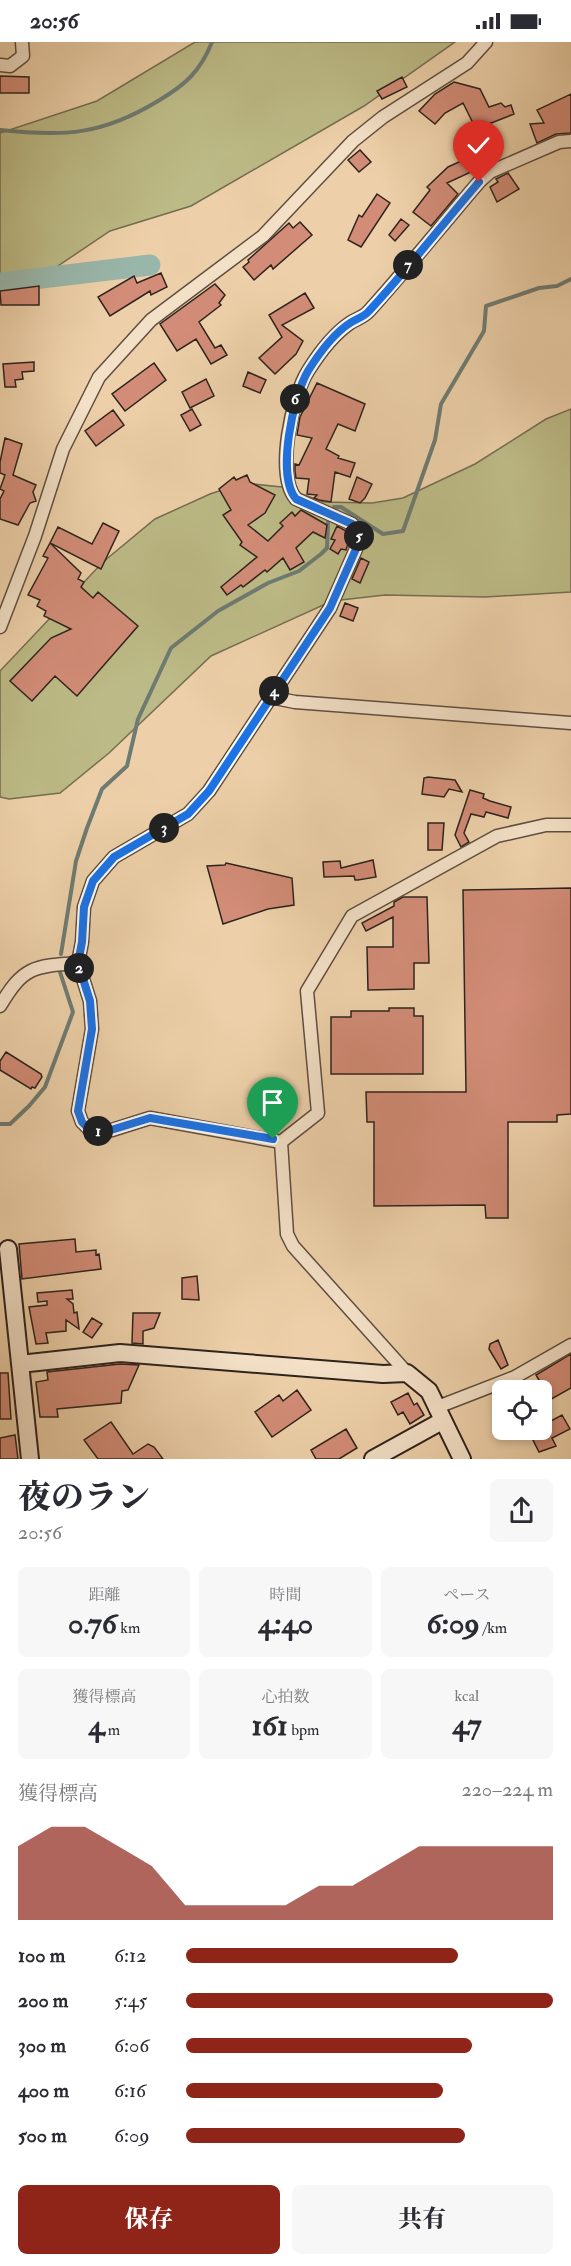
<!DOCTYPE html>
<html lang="ja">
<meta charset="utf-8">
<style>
body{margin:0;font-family:"IM FELL Double Pica","Noto Serif JP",serif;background:#f7f7f7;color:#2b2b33;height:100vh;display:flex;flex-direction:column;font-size:22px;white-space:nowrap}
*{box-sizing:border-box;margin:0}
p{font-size:20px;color:#7c7c81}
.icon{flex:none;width:33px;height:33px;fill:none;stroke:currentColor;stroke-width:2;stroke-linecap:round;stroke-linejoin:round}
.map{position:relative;height:1417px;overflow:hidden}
.sheet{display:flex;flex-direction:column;background:#fff;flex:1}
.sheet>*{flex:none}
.tools{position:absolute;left:492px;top:1338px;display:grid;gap:12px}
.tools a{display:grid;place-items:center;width:60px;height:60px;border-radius:9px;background:#fff;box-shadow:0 3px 9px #0003;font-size:30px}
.pin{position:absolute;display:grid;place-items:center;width:51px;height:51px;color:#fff;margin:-62px -26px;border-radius:50% 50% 50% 0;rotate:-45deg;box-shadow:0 0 6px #0007}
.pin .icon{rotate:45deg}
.km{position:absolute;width:30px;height:30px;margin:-15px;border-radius:50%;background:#222;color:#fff;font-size:16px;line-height:30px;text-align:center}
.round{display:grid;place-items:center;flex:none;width:63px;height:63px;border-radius:9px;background:#f7f7f7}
.headline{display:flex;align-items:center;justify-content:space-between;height:102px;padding:0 18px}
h1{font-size:33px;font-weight:800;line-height:45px}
.metrics{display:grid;grid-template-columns:repeat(3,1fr);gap:9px;height:102px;padding:6px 18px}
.metrics div{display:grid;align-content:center;border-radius:9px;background:#f7f7f7;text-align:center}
.metrics b{font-size:30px;font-weight:800}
.metrics small{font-size:16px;font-weight:400}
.metrics p{font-size:16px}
.chart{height:168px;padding:12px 18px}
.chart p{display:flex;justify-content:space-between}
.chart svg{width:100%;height:108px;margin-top:6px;fill:#8f2418;opacity:.7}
.cta{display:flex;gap:12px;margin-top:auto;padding:12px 18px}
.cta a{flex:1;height:69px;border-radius:9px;background:#8f2418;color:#fff;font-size:24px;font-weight:800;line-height:69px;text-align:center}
.cta a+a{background:#f7f7f7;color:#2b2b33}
ul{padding:0 18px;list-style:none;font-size:20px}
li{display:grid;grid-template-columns:96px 72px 1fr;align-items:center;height:45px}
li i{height:15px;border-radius:8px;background:#8f2418}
.status{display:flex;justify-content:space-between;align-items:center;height:42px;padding:0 30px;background:#fff;direction:ltr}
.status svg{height:16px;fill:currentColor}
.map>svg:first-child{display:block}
.green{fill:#bcba86;stroke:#756e52;stroke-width:1.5}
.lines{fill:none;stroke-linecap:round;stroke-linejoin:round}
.stream{stroke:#6e7b72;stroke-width:4}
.river{stroke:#99b6aa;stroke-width:21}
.building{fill:#d28c77;stroke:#2e231d;stroke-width:1.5}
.street-casing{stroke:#5e4e40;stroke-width:15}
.secondary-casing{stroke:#2e231d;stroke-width:20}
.street{stroke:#f3e0c7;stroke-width:12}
.secondary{stroke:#f3e0c7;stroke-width:16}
.route-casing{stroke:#fff;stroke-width:12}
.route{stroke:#1a73e8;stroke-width:8}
</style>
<div class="status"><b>20:56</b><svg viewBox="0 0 49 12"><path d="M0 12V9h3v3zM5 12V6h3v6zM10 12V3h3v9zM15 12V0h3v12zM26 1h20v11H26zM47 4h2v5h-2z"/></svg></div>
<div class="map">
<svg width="571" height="1417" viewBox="0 0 571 1417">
<rect width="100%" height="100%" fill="#edd0a9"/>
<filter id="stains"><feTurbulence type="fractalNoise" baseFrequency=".00333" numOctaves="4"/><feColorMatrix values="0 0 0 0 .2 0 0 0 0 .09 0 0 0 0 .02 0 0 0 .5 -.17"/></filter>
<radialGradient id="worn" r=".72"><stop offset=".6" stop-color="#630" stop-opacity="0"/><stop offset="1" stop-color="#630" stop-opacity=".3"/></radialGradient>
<path class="green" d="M195 0H455L364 64 191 164 110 189 34 240 0 247V91L97 59Z
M571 367V550L485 555 385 553 332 559 211 614 109 711 60 751 9 757 0 755V629L103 520 155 477 210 452 243 441 282 445 324 460 372 461 403 456 475 422 546 377Z"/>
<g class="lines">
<path class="stream" d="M0 88C64 95 102 93 158 59 185 43 200 30 212 0
M334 465H341L383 492 403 489 435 398 441 362 484 289 486 264 539 246 557 244 571 237
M61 912 76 819 87 786 102 747 127 724 138 677 171 606 218 569 268 541 299 529 321 512 327 506 328 480
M0 1082H10L29 1064 45 1045 73 970 59 927"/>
<path class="river" d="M0 241 150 223"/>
</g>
<path class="building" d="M0 34 29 35V51H0Z
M402 35 407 45 382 57 377 49Z
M454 40 480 47 489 65 501 61 505 65 511 63 514 72 476 87 463 61 445 71 435 82 419 69 435 52Z
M571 52V91L556 92 537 101 530 82 544 81 537 68Z
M475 104 486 123 447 141 458 152 431 184 413 170 430 148 427 145 448 125 470 115 466 109Z
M360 108 371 120 359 130 348 118Z
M508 131 519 147 497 160 490 145 498 140 496 137Z
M377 152 390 161 361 205 348 198 359 173 362 175Z
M401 177 409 183 395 199 389 193Z
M300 180 312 193 273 227 271 223 254 238 243 225 249 220 248 218 289 181 293 186Z
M161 231 167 245 151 253 150 249 110 274 98 255 134 234 137 241Z
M215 242 225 253 219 261 221 263 199 280 215 306 221 303 227 313 211 322 196 297 177 309 160 282Z
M39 244V263H1L0 249Z
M305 251 314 266 282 283 303 299 296 312 275 332 259 316 282 295 269 273Z
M34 320V329L22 330 23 337 15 338 16 345H5L3 322Z
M154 321 166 338 125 369 112 352Z
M248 330 266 338 260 351 243 344Z
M206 337 214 354 190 366 182 350Z
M317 341 365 362 355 389 338 382 326 407 339 414 338 416 355 421 350 435 335 430 331 460 319 458 314 456 317 453 307 452 309 437 296 436 295 429V422L299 423 312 396 297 393 300 375Z
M192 367 201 383 190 389 181 373Z
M113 368 124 383 96 404 85 389Z
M5 396 22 402 13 433 36 443 33 450 36 459 30 461 18 483 0 477V457L4 449 0 447 5 433 0 431V420Z
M247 433 250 440 275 453 265 471 248 483 268 499 283 484 280 481 292 470 295 474 301 468 327 483 325 496 313 490 296 506 304 520 290 528 283 516 267 530 265 528 243 545 241 543 227 553 221 545 257 515 240 503 242 500 223 473 231 468 219 447 234 435 236 438Z
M357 435 372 442 365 456 360 461 349 457Z
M103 481 119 489 101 527 50 501 58 485 92 502Z
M337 484 346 489 350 495 346 508 341 507 338 512 330 507 335 498 331 497Z
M50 501 81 531 78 537 84 540 81 545 93 556 98 550 138 584 77 654 55 634 32 659 10 639 51 596 71 587 44 574 46 569 37 564 40 558 28 553 48 516 43 514Z
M361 516 369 520 360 541 352 537Z
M345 561 358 566 353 579 340 574Z
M428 735 455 738 462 750 449 747 444 755 422 752 424 736Z
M470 748 484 752 483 756 490 759 511 765 508 776 486 770 484 775 471 772 464 791 469 800 461 805 455 793Z
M428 781H444L442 808H428Z
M373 818 376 835 358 838H355L354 834 324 835 323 820 340 819 341 826Z
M226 821 292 836 294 863 268 867 223 882 207 824 225 823Z
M571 846V1072L557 1073V1080H508V1176H486L485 1163 374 1164V1080H367L366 1050H466L463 848Z
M403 855H427L429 921H414V947L368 948 367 905H393V875L366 889 362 881 394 864V860Z
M389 966H414V974H423V1032H331V975H351V969H389Z
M6 1010 41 1032 42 1035 35 1046 32 1045 31 1047 0 1028V1019Z
M75 1197 76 1210 96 1208V1213L99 1212 101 1227 22 1237 19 1202Z
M197 1234 199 1258 182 1257V1236Z
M72 1248 73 1257H67L73 1262 74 1271 77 1270 79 1287 66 1278V1289L46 1291 48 1301 36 1302 29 1265 47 1263V1259L38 1260 37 1251Z
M133 1271H160L154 1286 143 1289V1302L132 1301Z
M92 1276 102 1282 92 1296 83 1290Z
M498 1298 508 1323 501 1327 489 1307 490 1302Z
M571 1312V1346L548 1359 546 1355 542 1357 543 1345 536 1333Z
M120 1322 139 1323 128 1348 122 1349 121 1361 57 1367 58 1375H40L36 1340 48 1338 47 1330Z
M0 1331H8L11 1377H0Z
M297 1348 311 1368 272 1395 255 1370 279 1353 283 1359Z
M408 1351 414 1363 417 1361 424 1373 410 1382 403 1370 398 1373 391 1360Z
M562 1373 570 1387 552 1396 556 1404 539 1410 533 1398 539 1395 537 1391 549 1385 547 1381Z
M111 1380 133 1412 148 1402 154 1405 163 1417H98L84 1398Z
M346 1387 357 1406 339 1417H316L311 1408Z
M15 1393 18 1417H0V1396Z"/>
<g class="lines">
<defs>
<path id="street" d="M0 23 10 24 23 14 22 0
M0 585 35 494 63 407 99 335 151 278 263 194 353 99 383 75 467 21 486 0
M270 655 295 660 571 681
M0 964C23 925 33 924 78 921
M281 1100 318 1071 307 949 352 874 497 794 546 783H571
M407 1331 293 1204 287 1192 281 1100 150 1076 112 1088 92 1090 82 1080 78 1069 92 987 90 959 78 921 82 900 84 865 93 839 114 815 188 772 209 749 330 566 356 507 359 493 352 482 296 457C275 433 292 354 308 329 318 313 334 292 350 281 356 277 364 275 369 269 407 227 442 183 479 140L490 130 559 100 571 99
M435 1366 515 1335 571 1303"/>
<path id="secondary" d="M8 1207 30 1417
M20 1322 120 1311 383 1332 407 1331 429 1349 462 1417
M373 1417 442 1379"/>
</defs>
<use href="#street" class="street-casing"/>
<use href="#secondary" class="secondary-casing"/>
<use href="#street" class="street"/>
<use href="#secondary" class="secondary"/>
</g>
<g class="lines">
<defs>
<path id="route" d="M273 1097 150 1076 111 1088 92 1090 82 1080 78 1069 92 987 90 959 78 921 82 900 84 865 93 839 114 815 188 772 209 749 330 566 356 507 359 493 352 482 296 457C276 434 293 354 308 329 318 313 333 292 350 281 356 277 364 275 369 269 407 228 442 183 479 140"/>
</defs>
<use href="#route" class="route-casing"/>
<use href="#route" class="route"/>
</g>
<rect width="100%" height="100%" filter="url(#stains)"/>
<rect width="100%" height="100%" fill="url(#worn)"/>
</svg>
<div class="tools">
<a><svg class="icon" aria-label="locate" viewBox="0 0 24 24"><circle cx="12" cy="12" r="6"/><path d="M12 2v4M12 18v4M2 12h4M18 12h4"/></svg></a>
</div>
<div class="pin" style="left:273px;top:1097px;background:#1e9e55"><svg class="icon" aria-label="arrive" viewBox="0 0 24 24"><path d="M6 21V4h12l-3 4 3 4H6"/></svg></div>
<div class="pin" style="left:479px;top:140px;background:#d93025"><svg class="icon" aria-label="check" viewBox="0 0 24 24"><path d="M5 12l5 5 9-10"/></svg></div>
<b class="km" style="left:98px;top:1089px">1</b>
<b class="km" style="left:79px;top:926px">2</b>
<b class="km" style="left:164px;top:786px">3</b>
<b class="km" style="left:274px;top:649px">4</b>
<b class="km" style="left:359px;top:494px">5</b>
<b class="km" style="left:295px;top:357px">6</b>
<b class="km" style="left:408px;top:223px">7</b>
</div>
<section class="sheet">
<div class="headline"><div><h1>夜のラン</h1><p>20:56</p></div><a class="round"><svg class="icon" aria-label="share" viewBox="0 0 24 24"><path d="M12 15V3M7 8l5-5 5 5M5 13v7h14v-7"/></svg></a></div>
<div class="metrics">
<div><p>距離</p><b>0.76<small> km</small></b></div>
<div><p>時間</p><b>4:40</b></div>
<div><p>ペース</p><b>6:09<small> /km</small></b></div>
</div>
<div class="metrics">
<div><p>獲得標高</p><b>4<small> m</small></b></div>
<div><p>心拍数</p><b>161<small> bpm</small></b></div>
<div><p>kcal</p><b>47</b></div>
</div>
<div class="chart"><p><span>獲得標高</span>220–224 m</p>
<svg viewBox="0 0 160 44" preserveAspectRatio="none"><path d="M0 44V14L10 6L20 6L30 14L40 22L50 38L60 38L70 38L80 38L90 30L100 30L110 22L120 14L130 14L140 14L150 14L160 14V44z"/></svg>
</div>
<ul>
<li><b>100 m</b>6:12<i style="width:74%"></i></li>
<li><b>200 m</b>5:45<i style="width:100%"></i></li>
<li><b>300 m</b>6:06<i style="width:78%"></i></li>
<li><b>400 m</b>6:16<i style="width:70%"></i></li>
<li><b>500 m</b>6:09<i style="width:76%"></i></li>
</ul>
<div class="cta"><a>保存</a><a>共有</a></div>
</section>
